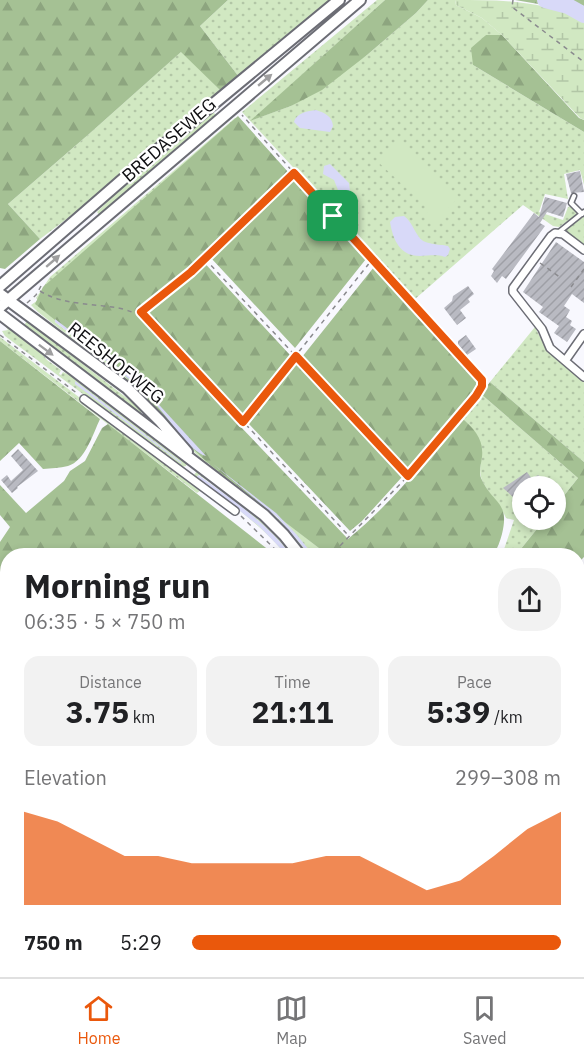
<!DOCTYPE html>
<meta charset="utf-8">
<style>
body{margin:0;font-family:"IBM Plex Sans",sans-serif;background:#f2f2f2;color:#202124;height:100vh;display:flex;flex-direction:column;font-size:22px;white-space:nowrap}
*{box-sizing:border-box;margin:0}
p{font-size:20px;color:#757577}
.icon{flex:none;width:33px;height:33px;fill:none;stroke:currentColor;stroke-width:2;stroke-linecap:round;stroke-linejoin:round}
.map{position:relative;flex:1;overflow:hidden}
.sheet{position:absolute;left:0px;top:548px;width:585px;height:430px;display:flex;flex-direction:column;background:#fff;border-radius:24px 24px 0 0;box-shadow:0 3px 9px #0003}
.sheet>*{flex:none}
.fabs{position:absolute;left:512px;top:476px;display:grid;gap:12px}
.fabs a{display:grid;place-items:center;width:54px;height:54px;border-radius:50%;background:#fff;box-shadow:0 3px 9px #0003;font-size:30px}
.pin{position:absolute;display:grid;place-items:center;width:51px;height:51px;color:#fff;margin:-26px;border-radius:12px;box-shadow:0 3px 9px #0006}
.round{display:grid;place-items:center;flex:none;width:63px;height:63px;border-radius:24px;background:#f2f2f2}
.summary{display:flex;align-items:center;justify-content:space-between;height:102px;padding:0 24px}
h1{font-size:33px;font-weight:800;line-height:45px}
.figures{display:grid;grid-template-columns:repeat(3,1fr);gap:9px;height:102px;padding:6px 24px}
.figures div{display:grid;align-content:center;border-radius:15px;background:#f2f2f2;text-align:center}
.figures b{font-size:30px;font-weight:800}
.figures small{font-size:16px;font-weight:400}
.figures p{font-size:16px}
.chart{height:168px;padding:12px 24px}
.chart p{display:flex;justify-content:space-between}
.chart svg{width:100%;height:108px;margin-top:6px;fill:#ea580c;opacity:.7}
ul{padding:0 24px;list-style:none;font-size:20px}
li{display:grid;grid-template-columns:96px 72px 1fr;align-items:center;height:45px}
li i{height:15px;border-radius:8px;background:#ea580c}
.tabs{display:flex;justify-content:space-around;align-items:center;height:84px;border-top:2px solid #e0e0e0;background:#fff;font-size:16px;color:#757577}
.tabs a{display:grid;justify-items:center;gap:3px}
.tabs .active{color:#ea580c}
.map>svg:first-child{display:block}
.grass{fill:url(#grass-dots)}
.forest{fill:url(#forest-firs)}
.wetland{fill:url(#wetland-marsh)}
.garden{fill:#d1e8c2}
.water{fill:#d8d9f8}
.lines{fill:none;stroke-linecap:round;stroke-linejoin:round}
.river{stroke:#d8d9f8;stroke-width:16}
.building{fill:url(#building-hatch)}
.lane-casing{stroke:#6c6d75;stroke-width:7}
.street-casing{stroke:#6c6d75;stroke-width:10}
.secondary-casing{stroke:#6c6d75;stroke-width:14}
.path{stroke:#8a8a8e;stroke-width:1.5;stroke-dasharray:4.5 4.5;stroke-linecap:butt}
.lane{stroke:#fff;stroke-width:4}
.street{stroke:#fff;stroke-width:7}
.secondary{stroke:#fff;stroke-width:10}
.oneway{fill:#9f9fa0}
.route-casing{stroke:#fff;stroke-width:12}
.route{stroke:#ea580c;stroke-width:8}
.labels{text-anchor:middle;stroke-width:4.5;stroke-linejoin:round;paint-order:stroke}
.street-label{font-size:18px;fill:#0e0e11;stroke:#fff}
</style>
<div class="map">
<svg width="584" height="977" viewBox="0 0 584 977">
<defs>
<pattern id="grass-dots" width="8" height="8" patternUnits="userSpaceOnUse" patternTransform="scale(1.5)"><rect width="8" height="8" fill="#d1e8c2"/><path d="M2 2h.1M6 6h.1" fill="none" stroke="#b2c6a6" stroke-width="1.8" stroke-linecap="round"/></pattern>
<pattern id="forest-firs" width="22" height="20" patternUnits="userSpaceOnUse" patternTransform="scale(1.5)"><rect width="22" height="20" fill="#a5c194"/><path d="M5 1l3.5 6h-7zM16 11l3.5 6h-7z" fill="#8da57f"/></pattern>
<pattern id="wetland-marsh" width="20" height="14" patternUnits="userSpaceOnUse" patternTransform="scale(1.5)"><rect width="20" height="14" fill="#d1e8c2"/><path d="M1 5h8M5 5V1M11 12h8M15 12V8" fill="none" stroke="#b2c6a6"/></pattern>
<pattern id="building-hatch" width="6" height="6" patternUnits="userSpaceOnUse" patternTransform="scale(1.5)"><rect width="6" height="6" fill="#b9bac2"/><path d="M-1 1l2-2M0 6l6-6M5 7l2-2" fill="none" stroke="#9e9fa6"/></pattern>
</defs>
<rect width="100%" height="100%" fill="#f8f8fe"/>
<path class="grass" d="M228 0H331L239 77 200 26Z
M377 0H385L252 120 291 106 367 55 416 13 428 0H455L456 5 482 18 502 35H486L473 65 584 132V185L580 170 564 174 568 199 545 194 539 212 563 220 568 207 571 206 577 214 559 227 553 226 523 205 415 299 242 112Z
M182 51 222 92 84 206 40 239 8 204 89 134Z
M213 112 216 115 99 215 97 212 124 185Z
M235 118 239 120 55 319V322L123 374 211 460 207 464 184 443 136 389 38 312 31 305 38 300 36 298 50 277Z
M584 216V246L564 232Z
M27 321 132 402 143 410 138 416 22 328Z
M8 326 35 345 47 360 61 370 59 374 61 375 63 372 80 380 187 463 186 466 181 467 5 336 2 331 8 330 6 327Z
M535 327 547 351 584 382V462L490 382Z
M0 337 201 490 197 493 0 341Z
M481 394 578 478 555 507V486H522V519H545L516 555H502L514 520 506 518C500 503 485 491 481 477 479 470 481 465 481 459 483 440 474 430 462 418Z
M212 462 283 523 279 517 328 555H306L266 511 209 466Z
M198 470 260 519 294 555H291C266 524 231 498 199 475L197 477C229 501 262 524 287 555H286C260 523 226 500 193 476Z"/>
<path class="forest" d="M0 0H228L200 26 239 77 222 92 181 52 89 134 8 204 40 239 5 269 0 268Z
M385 0H428L416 13 367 55 322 90 291 106 250 121Z
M515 0H584V21L550 6Z
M486 35H502L579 118 584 120V132L473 65 471 48Z
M238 116 289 173 199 257 290 355 243 414 146 310 140 314 240 426 348 539C391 504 426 459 462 418 474 429 484 439 482 457 481 465 478 473 482 480 493 504 510 501 502 534 500 541 498 548 493 555H328L209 464 189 445 125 376 35 304 43 287Z
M294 179 366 259 295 348 211 258Z
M374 267 478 379 479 386 474 393 407 471 302 357Z
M0 341 100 419C93 434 85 461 68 466 60 468 51 468 43 469L19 443 0 461Z
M297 363 402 477 362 521 350 531 249 424Z
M490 382 584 462V557L578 563V555H516L545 519H555V507L578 478 481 394Z
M108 424 275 555H8V970L487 971 479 977H0V542L10 527 0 515V485L26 513 64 481 70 471 85 461 102 428Z
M584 626V760L578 767V636Z
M578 804 584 807V888L578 894Z"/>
<path class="wetland" d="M455 0C501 0 543 0 584 21V120L580 118 502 35 482 18 456 5Z"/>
<path class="garden" d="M398 141 459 197 435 223 426 214 429 209 378 162Z"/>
<path class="water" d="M316 110C325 113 332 116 333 126L330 132 300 128 294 122C296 113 308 111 316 110Z
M330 164 349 183 350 191 346 195H340L334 180 323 174 324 166Z
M404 216C412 222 413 229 419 237 424 245 439 244 448 246L450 249 448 255 445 257C436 254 429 256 420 256 400 256 393 240 390 222L395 217Z
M55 319 140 384 206 456C190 452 170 420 158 407 128 374 90 349 55 322Z
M75 381 181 462 182 464 75 384Z
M213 464 276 513 297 535 313 555H310L277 517Z
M198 475C231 498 267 523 291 555H287L259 526 197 477Z"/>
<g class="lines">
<path class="river" d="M545 0 568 6 584 15"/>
</g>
<path class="building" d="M580 171 584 192 571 193 566 174Z
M545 197 567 203 563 217 547 212 540 223 545 226 506 279 502 276 497 283 491 276 494 271 492 269 534 213 539 217Z
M556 242 584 262V303L572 294 564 306 570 310 566 317 572 321 570 325 576 329 567 342 554 333 559 326 539 312 543 307 523 292Z
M468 286 474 294 468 299 470 302 460 310 466 318 457 325 444 308 452 301 453 296Z
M466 335 476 349 467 355 458 344V341Z
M18 449 38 471 17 487 18 488 12 493 1 480 7 475 11 481 23 470 11 456Z
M527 472 532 479 538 475 551 486H522V492L514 498 503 488Z"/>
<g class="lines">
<defs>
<path id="lane" d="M574 196 571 203 582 214
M559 232 584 212"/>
<path id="street" d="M584 250 563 234 555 233 551 236 513 288V292L542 329 550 348 584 377
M565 361 584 334
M84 399 235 511
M579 774 584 768
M578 900 584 894
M534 970 540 977
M560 970 566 977
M488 977 495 970"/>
<path id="secondary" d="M0 286 137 167 339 0
M0 294 127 388 160 421 187 452
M0 307 360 0
M0 314 264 515 284 535 300 555
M578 785 584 788"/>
</defs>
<use href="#lane" class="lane-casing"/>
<use href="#street" class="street-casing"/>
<use href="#secondary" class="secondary-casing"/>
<path class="path" d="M513 0 512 7 584 62
M294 173 482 380V386L476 395 408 476 331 555
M205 259 407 475
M540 263 561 278
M571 287 584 269
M40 291C64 306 96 303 123 309 130 311 134 314 141 312L191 272 294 173 242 115
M27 303 36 295 41 286
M142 312 348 535
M0 335 78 394
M243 422 371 261
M241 516 281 555
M578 801 584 804"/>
<use href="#lane" class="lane"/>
<use href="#street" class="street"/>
<use href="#secondary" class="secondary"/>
</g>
<defs><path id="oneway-solid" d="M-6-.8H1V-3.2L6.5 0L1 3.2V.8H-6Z" transform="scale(1.5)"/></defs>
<g class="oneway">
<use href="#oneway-solid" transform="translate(265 80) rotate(-40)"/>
<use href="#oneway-solid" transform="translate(53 261) rotate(-41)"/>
<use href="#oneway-solid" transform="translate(46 350) rotate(37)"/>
</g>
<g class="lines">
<defs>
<path id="route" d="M294 173 482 380V386L476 396 408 476 296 356 243 422 141 312 191 272Z"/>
</defs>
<use href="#route" class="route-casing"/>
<use href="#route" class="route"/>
</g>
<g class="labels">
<g class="street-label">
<text transform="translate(169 140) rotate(-41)" y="6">BREDASEWEG</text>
<text transform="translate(116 363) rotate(39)" y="6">REESHOFWEG</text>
</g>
</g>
</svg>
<div class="fabs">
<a><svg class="icon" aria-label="locate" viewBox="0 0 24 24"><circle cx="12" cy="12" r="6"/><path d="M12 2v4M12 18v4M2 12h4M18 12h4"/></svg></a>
</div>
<div class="pin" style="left:333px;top:216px;background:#1e9e55"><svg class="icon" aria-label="arrive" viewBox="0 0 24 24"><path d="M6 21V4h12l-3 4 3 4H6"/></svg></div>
<section class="sheet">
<div class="summary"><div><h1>Morning run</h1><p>06:35 · 5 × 750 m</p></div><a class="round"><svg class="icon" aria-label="share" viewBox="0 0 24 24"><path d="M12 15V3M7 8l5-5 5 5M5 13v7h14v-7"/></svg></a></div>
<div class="figures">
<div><p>Distance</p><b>3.75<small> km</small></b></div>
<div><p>Time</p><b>21:11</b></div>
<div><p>Pace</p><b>5:39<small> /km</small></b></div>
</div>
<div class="chart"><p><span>Elevation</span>299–308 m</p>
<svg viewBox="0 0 160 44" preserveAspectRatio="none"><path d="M0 44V6L10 10L20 17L30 24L40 24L50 27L60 27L70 27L80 27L90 24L100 24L110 31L120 38L130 34L140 24L150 13L160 6V44z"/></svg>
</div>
<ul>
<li><b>750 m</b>5:29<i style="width:100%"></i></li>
</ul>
</section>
</div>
<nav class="tabs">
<a class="active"><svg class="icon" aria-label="home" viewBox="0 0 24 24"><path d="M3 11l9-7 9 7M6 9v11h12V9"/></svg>Home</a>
<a><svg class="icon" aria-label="map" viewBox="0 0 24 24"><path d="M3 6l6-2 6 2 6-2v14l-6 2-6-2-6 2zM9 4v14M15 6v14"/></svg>Map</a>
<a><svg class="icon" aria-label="saved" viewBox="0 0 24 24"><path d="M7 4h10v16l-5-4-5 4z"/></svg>Saved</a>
</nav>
